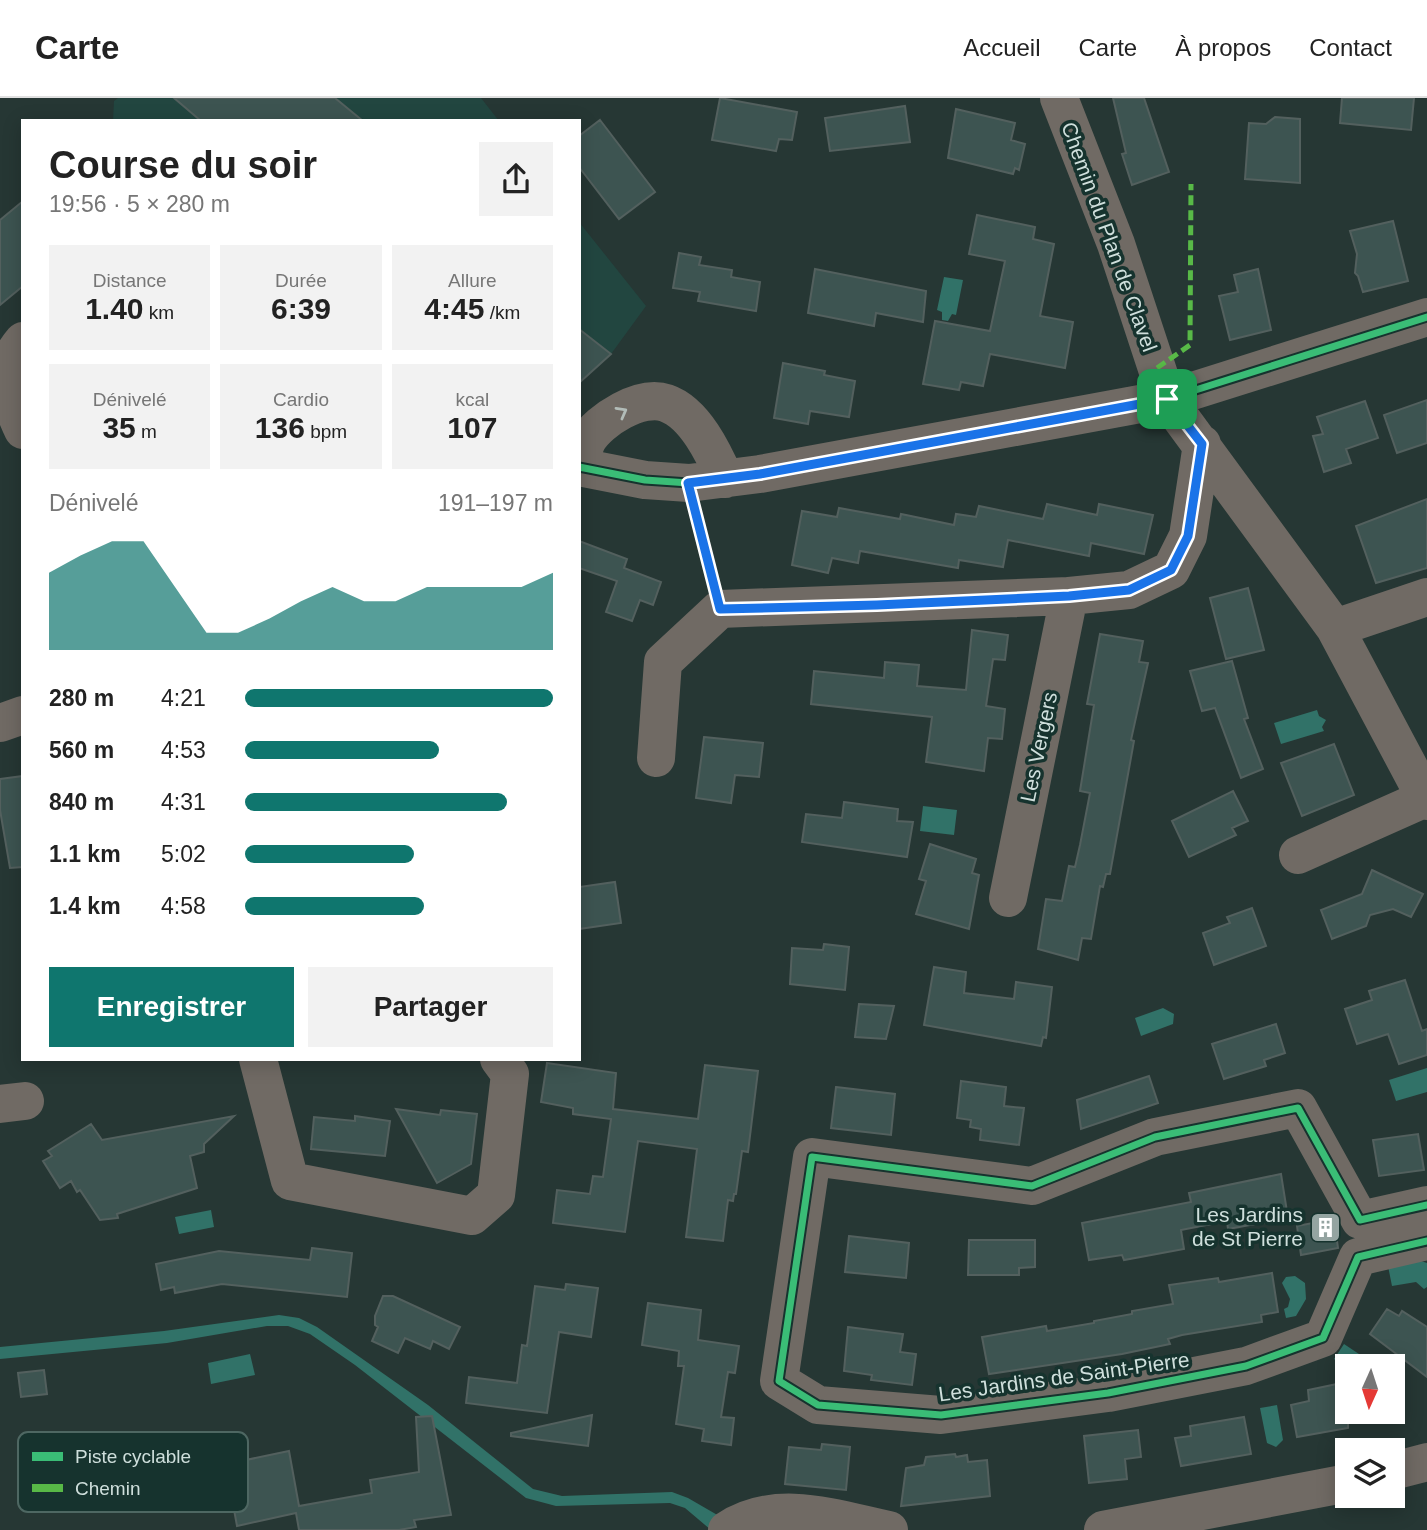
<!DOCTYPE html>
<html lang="fr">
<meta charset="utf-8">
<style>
body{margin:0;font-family:Helvetica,sans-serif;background:#f2f2f2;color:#222;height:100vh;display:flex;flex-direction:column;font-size:26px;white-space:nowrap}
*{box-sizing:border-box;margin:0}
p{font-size:23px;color:#767676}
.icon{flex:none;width:38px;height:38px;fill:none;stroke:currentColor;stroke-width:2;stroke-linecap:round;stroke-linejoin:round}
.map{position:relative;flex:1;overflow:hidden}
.details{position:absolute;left:21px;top:21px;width:560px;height:942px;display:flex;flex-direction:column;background:#fff;border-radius:0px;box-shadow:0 4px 18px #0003}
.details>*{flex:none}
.needle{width:46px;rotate:183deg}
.controls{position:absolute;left:1335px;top:1256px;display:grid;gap:14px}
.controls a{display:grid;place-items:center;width:70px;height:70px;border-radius:0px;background:#fff;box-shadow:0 4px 18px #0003;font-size:35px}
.pin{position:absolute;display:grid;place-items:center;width:60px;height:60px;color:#fff;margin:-30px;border-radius:14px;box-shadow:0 4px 10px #0006}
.round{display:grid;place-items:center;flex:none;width:74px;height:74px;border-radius:0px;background:#f2f2f2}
.headline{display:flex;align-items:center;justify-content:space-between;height:119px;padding:0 28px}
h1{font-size:38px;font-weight:700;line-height:52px}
.figures{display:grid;grid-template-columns:repeat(3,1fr);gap:10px;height:119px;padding:7px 28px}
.figures div{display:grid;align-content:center;border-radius:0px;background:#f2f2f2;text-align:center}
.figures b{font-size:30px;font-weight:700}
.figures small{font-size:19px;font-weight:400}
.figures p{font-size:19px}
.chart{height:196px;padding:14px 28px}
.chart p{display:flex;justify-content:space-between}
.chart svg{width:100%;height:126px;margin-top:7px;fill:#0f766e;opacity:.7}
.action{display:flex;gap:14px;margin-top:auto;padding:14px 28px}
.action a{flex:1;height:80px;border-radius:0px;background:#0f766e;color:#fff;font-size:28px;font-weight:700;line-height:80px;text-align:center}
.action a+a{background:#f2f2f2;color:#222}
ul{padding:0 28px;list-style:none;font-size:23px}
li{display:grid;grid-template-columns:112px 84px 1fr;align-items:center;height:52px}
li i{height:18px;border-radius:9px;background:#0f766e}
header{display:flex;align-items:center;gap:42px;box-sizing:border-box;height:98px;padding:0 35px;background:#fff;border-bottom:2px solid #e0e0e0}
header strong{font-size:33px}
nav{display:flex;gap:38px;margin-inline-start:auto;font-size:24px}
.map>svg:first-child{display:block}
.built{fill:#224640}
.water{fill:#317268}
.building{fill:#3d5451;stroke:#53605e;stroke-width:2}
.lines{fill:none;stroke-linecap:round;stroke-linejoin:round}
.path{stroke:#6d6b66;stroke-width:4.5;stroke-dasharray:5 3.5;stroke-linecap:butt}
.minor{stroke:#706a64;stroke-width:38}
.quiet{stroke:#58b947;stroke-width:5;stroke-dasharray:10 5;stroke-linecap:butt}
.cycleway-casing{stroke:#16332e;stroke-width:11}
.cycleway{stroke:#3abd76;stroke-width:7}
.oneway{stroke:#b2bcb8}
.route-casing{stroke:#fff;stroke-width:14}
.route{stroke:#1a73e8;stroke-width:9}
.labels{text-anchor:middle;stroke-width:7;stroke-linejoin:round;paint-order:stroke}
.street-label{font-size:21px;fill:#cfdfdc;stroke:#16332e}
.poi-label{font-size:21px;fill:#cfdfdc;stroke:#16332e;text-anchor:end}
.key{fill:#16332e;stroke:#4e6762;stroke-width:2}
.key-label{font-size:19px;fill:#cfdfdc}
</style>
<header>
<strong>Carte</strong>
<nav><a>Accueil</a><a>Carte</a><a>À propos</a><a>Contact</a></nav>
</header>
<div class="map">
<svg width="1427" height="1432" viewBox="0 0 1427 1432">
<rect width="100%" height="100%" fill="#263734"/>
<path class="built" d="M118 0H481L499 23H113L114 3Z
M579 124 646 208 611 256 579 283Z"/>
<path class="water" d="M944 179 963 182 956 217 952 216 948 223 942 222V214L937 212Z
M1317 612 1319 618 1326 622 1322 629 1324 633 1281 646 1274 625Z
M923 708 957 712 954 737 920 733Z
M1163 910 1174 916 1173 926 1141 938 1135 920Z
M1427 970V994L1396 1003 1389 982Z
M211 1112 214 1129 179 1136 175 1119Z
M1421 1163 1427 1165V1189L1424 1191 1416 1184 1392 1188 1388 1168Z
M1295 1178 1305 1185 1306 1201 1296 1218 1286 1220 1284 1211 1288 1209 1290 1201 1282 1185 1286 1179Z
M279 1217 299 1220 317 1229 428 1307 533 1391 562 1398 672 1394 688 1400 726 1422 711 1432 685 1410 670 1405 556 1408 526 1400 355 1267 310 1236 288 1228H267L167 1245 0 1261V1249L164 1233Z
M1344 1246 1368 1262 1370 1269 1347 1270 1334 1261Z
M250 1256 255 1277 211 1286 208 1265Z
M1277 1307 1283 1342 1276 1349 1267 1345 1260 1310Z"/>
<path class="building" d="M174 0H335L363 23H201Z
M720 0 797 14 792 42 779 41 776 53 712 42Z
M1113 0H1144L1169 74 1132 87 1122 56 1126 55Z
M1342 0H1414L1411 32 1340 25Z
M905 8 910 44 830 53 825 20Z
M956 11 1015 25 1011 42 1025 46 1019 72 1015 70 1013 76 948 60Z
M1275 19 1300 21V85L1245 81 1249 25 1266 26Z
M600 22 655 94 619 121 579 69V38Z
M23 103V188L0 207V122Z
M977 117 1035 129 1033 141 1054 146 1040 218 1073 224 1065 270 990 256 983 288 961 284 959 292 923 286 935 223 990 233 1005 163 969 156Z
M1393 123 1408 183 1363 194 1358 178 1355 175 1357 156 1350 133Z
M679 155 701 159 699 167 732 172 731 179 760 184 756 213 698 203 700 194 673 190Z
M815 171 926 193 923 224 876 215 874 228 808 215Z
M1258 171 1271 232 1230 242 1219 198 1238 194 1234 177Z
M579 231 611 256 579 285Z
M783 265 825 273 824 277 855 283 849 319 810 313 808 326 774 320Z
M1427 302V345L1397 355 1384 317Z
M1365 303 1378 340 1346 351 1351 365 1324 374 1313 338 1323 336 1317 319Z
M1427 401V470L1376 485 1356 428Z
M1047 406 1097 417 1099 406 1153 417 1144 456 1091 445 1089 458 1008 442 1003 469 959 462 958 470 860 453 858 465 832 460 828 475 792 467 802 413 837 419 839 410 900 421 901 416 954 427 956 416 976 419 979 408 1043 421Z
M579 443 627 461 624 470 661 484 653 507 640 502 632 523 606 514 617 483 579 470Z
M1248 490 1264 552 1226 561 1210 500Z
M972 532 1008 537 1005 562 993 561 986 608 1005 611 1002 641 988 640 984 673 926 664 932 619 811 606 814 573 884 580 885 564 919 567 917 588 966 592Z
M1100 536 1143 543 1139 564 1148 565 1131 642 1134 643 1110 776H1106L1103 789 1100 788 1091 841 1082 840 1078 862 1038 851 1046 801 1062 803 1069 768 1075 769 1080 747 1090 695 1080 693 1094 607 1087 606Z
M1232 563 1248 620 1244 621 1263 671 1241 680 1215 610 1202 613 1190 573Z
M704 639 763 645 759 679 735 677 731 705 696 700Z
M1334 646 1354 697 1302 718 1281 665Z
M23 678V769L10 770 0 712V681Z
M1233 693 1248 723 1232 730 1236 737 1189 759 1172 723Z
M844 704 898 711 897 723 913 724 907 759 802 744 806 716 842 720Z
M930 746 976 761 972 775 979 777 969 831 916 816 926 783 919 781Z
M1372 772 1423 796 1411 819 1393 811 1370 817 1366 828 1332 841 1321 812 1362 796Z
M615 784 621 825 579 831V789Z
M1252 810 1266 848 1214 867 1203 835 1230 825 1227 819Z
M824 846 849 849 845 892 790 886 792 850 823 852Z
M934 869 966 874 964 895 1014 901 1016 884 1052 889 1046 940 1043 939 1041 948 924 927Z
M1405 882 1422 933 1427 931V957L1399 966 1388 936 1357 946 1345 911 1372 902 1369 893Z
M859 906 894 908 886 941 855 939Z
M1276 926 1285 955 1264 962 1266 968 1224 981 1212 946Z
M547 965 616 975 613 1011 698 1021 705 967 758 973 748 1054 742 1053 736 1096H734L733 1103 728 1102 723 1143 686 1139 697 1051 638 1043 625 1134 553 1125 557 1092 590 1096 593 1078 603 1079 611 1021 573 1016V1010L541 1004Z
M1149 978 1158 1005 1081 1031 1077 1002Z
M961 983 1006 989 1004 1008 1024 1010 1019 1047 980 1042 981 1031 970 1029 971 1022 957 1020Z
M836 989 895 996 891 1037 831 1030Z
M396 1011 440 1017 441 1012 477 1016 471 1066 437 1085Z
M234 1018 204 1046V1054L190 1058 197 1090 117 1116 118 1120 100 1122 80 1092 77 1094 71 1083 60 1090 43 1063 52 1058 48 1053 91 1026 102 1042Z
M355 1018 390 1023 385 1058 311 1051 314 1019 355 1023Z
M1418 1036 1424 1072 1379 1078 1373 1042Z
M1281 1076 1288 1120 1228 1131 1227 1123 1181 1132 1184 1151 1124 1162 1122 1157 1089 1162 1082 1125 1191 1104 1189 1095Z
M1334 1121 1338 1150 1301 1157 1297 1128Z
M849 1138 909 1145 906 1180 845 1174Z
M969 1142H1035V1169L1019 1170V1177H968Z
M312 1150 352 1155 347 1199 222 1186 175 1195 174 1189 161 1192 156 1166 219 1153 310 1162Z
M1272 1175 1278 1214 1261 1217 1262 1224 1182 1237 1168 1241 1170 1246 1122 1256 989 1276 982 1239 1046 1228 1047 1233 1094 1225V1223L1132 1216V1213L1173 1206 1169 1187 1218 1180 1219 1184Z
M566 1186 598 1190 591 1239 559 1234 547 1315 466 1305 469 1279 517 1285 522 1247 527 1248 535 1188 565 1192Z
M383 1198H393L460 1229 449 1251 433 1243 430 1251 405 1240 398 1255 372 1243 378 1229 375 1227V1218Z
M648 1205 701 1212 698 1242 739 1248 735 1275 728 1274 721 1319 734 1320 731 1347 702 1343 704 1331 676 1326 684 1268H678L679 1253 642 1247Z
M1387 1211 1399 1218 1402 1213 1427 1229V1279L1370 1236Z
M848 1229 903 1236 900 1254 916 1256 912 1287 871 1282 872 1277 844 1273Z
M44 1272 47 1296 21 1299 18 1275Z
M1337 1286 1338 1291 1348 1289V1330L1297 1339 1291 1307 1309 1303 1308 1292Z
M592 1317 588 1348 511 1338V1335Z
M432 1318 451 1417 414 1422 416 1429 399 1432H299L296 1415 237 1428 231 1395 228 1396 222 1367 289 1353 299 1408 372 1395 370 1382 419 1374 416 1319Z
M1244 1319 1251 1356 1181 1368 1175 1340 1191 1338 1190 1328Z
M1138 1332 1141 1359 1125 1361 1127 1381 1089 1385 1084 1338Z
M822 1346 850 1349 846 1392 785 1386 789 1349 821 1352Z
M955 1356 956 1359 967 1357 968 1364 987 1362 990 1398 901 1408 906 1370 924 1367 926 1359Z"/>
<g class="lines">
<path class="path" d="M696 416 712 479"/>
<path class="minor" d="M1059 0 1116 146 1167 301 1335 530 1427 703
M23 243C0 269 8 301 23 332
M579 364C582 357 584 350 587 343 599 322 641 296 666 305 695 315 714 356 725 381
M579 369 645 382 689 385 760 376 1167 301 1427 219
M1335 530 1427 499
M0 625 23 617
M656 660 663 564 720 511 1069 498
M1298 757 1426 700
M1008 800 1069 498 1129 492 1171 472 1188 438 1202 346
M258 961 290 1083 472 1118 496 1097 510 976 499 961
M0 1006 25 1003
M1427 1107 1360 1122 1298 1010 1155 1039 1032 1088 812 1059 779 1283 818 1307 941 1317 1108 1295 1246 1268 1323 1240 1358 1159 1427 1143
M1393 1373 1427 1364
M727 1432C776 1399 836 1421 889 1432
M1103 1432 1348 1385"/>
<path class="quiet" d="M1157 270 1190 247 1191 86"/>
<defs>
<path id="cycleway" d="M579 369 645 382 689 385 760 376 1167 301 1427 219
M1427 1107 1360 1122 1298 1010 1155 1039 1032 1088 812 1059 779 1283 818 1307 941 1317 1108 1295 1246 1268 1323 1240 1358 1159 1427 1143"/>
</defs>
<use href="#cycleway" class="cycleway-casing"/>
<use href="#cycleway" class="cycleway"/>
</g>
<defs><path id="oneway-chevron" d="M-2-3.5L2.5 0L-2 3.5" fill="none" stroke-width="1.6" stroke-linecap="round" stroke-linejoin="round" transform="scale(1.75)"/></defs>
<use class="oneway" href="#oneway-chevron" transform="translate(622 314) rotate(-29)"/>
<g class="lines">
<defs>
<path id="route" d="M1167 301 1202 346 1188 438 1171 472 1129 492 1069 498 877 507 720 511 688 385 760 376Z"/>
</defs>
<use href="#route" class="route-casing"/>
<use href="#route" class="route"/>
</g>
<defs>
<symbol id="building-square" viewBox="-11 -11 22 22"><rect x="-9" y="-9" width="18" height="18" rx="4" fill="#94a4a1" stroke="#16332e"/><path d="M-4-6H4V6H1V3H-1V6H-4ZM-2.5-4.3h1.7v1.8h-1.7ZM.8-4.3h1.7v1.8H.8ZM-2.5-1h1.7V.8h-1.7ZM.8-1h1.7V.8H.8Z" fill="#fff"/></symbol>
</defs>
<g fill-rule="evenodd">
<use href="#building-square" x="1308" y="1112" width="35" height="35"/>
</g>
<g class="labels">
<g class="street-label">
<text transform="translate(1109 139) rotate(70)" y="7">Chemin du Plan de Clavel</text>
<text transform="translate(1039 649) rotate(-78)" y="7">Les Vergers</text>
<text transform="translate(1064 1279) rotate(-8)" y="7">Les Jardins de Saint-Pierre</text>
</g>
<g class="poi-label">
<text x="1303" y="1124">Les Jardins<tspan x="1303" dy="24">de St Pierre</tspan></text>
</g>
</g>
<rect x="18" y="1334" width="230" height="80" rx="10" class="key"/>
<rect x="32" y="1354" width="31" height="9" fill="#3abd76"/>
<rect x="32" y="1386" width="31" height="8" fill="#58b947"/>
<g class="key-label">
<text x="75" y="1365">Piste cyclable</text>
<text x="75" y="1397">Chemin</text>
</g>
</svg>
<div class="controls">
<a><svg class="needle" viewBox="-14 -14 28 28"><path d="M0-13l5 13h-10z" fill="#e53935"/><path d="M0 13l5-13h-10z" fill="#767676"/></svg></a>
<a><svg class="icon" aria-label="layers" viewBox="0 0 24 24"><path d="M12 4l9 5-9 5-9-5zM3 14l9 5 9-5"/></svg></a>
</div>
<div class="pin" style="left:1167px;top:301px;background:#1e9e55"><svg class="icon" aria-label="arrive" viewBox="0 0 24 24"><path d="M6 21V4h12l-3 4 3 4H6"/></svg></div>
<section class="details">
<div class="headline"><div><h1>Course du soir</h1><p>19:56 · 5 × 280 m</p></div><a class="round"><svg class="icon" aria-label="share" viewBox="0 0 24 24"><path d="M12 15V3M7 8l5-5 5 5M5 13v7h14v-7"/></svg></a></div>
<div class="figures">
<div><p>Distance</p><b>1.40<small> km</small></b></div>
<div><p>Durée</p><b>6:39</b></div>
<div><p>Allure</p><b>4:45<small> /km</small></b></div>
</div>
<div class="figures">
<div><p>Dénivelé</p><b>35<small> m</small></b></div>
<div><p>Cardio</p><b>136<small> bpm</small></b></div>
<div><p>kcal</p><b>107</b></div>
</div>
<div class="chart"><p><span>Dénivelé</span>191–197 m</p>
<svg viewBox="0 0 160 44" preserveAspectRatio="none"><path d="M0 44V17L10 11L20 6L30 6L40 22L50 38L60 38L70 33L80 27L90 22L100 27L110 27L120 22L130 22L140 22L150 22L160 17V44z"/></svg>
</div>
<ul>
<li><b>280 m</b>4:21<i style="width:100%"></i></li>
<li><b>560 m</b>4:53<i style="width:63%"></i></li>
<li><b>840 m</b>4:31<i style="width:85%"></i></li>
<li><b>1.1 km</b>5:02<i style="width:55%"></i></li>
<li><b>1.4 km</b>4:58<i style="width:58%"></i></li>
</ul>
<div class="action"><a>Enregistrer</a><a>Partager</a></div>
</section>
</div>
